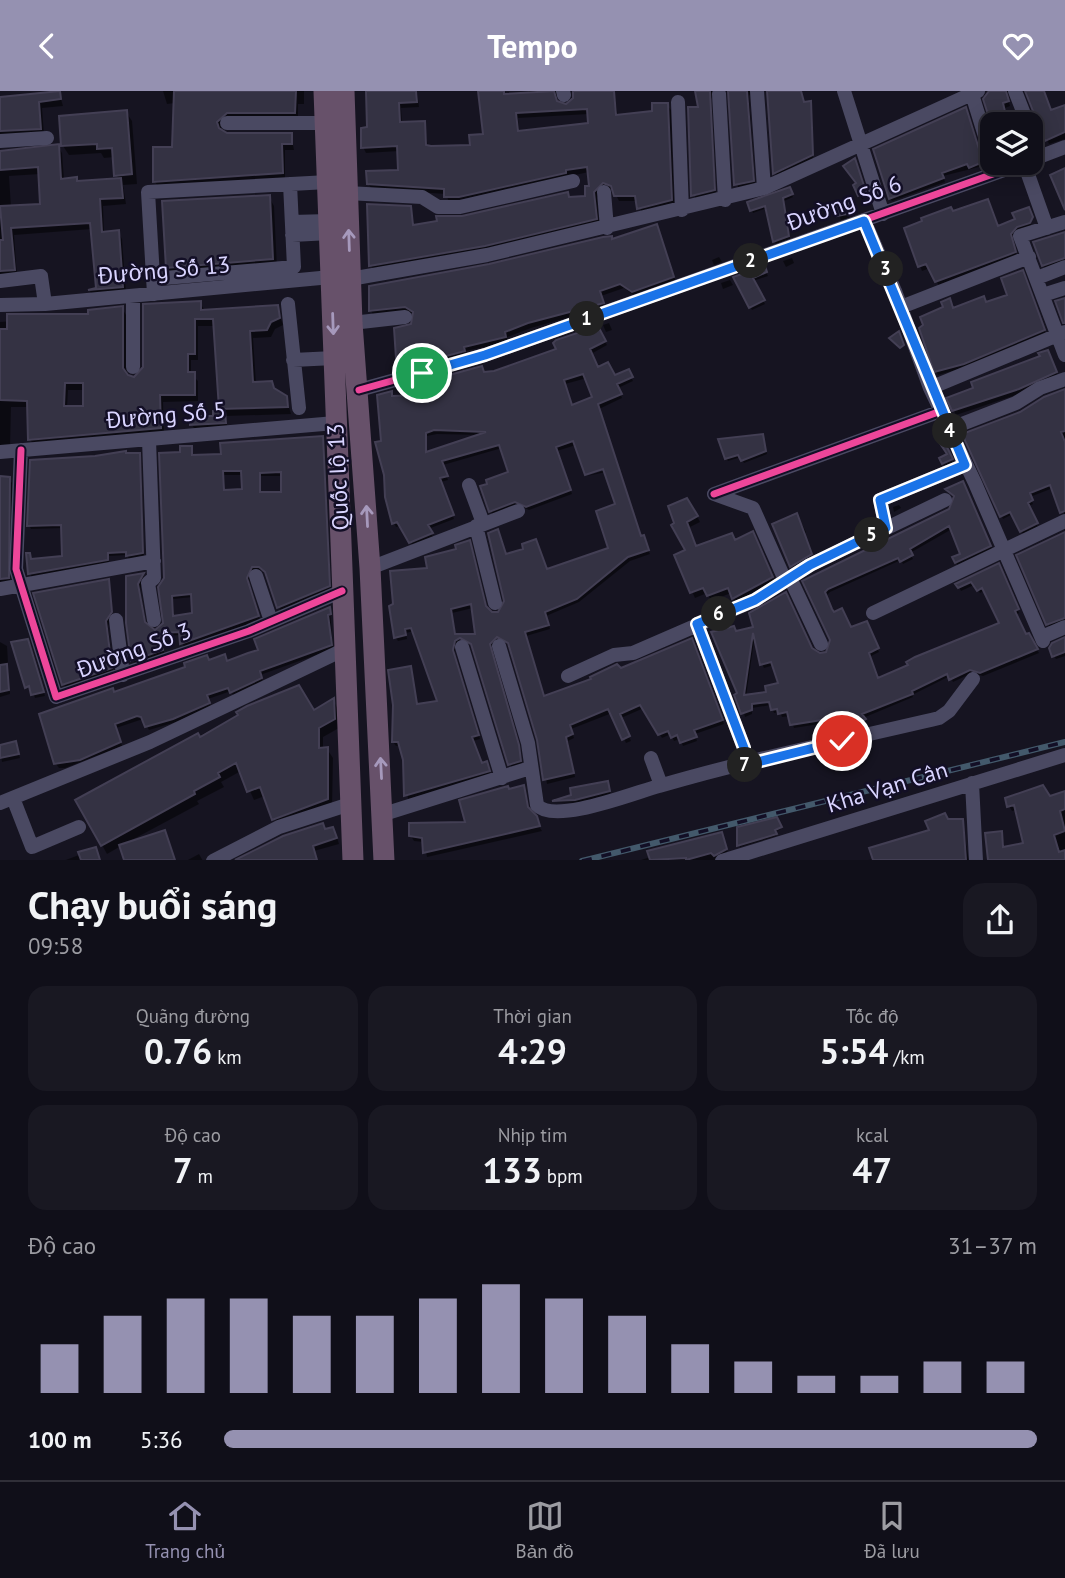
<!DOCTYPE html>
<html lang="vi">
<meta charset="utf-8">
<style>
body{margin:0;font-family:"PT Sans",sans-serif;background:#191822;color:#f1f3f6;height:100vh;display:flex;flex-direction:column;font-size:26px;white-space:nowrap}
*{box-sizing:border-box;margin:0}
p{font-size:23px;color:#9c9ca2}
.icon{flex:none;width:38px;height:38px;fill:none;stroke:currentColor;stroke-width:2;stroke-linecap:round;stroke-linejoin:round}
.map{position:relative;height:769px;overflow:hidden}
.sheet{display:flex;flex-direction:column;background:#100f19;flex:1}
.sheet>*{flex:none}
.controls{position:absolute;left:980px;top:21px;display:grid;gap:14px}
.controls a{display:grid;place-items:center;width:63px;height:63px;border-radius:14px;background:#100f19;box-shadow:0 4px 18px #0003,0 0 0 2px #302f38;font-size:35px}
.pin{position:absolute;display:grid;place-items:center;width:60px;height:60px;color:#fff;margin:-30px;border:4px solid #fff;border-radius:50%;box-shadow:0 2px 7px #0007}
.km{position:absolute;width:35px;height:35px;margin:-18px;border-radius:50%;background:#222;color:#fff;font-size:19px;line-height:35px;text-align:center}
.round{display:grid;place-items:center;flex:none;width:74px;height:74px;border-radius:21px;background:#191822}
.head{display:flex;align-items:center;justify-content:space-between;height:119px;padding:0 28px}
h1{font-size:38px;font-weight:800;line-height:52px}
.figures{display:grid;grid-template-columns:repeat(3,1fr);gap:10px;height:119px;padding:7px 28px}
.figures div{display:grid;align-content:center;border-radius:18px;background:#191822;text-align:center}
.figures b{font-size:35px;font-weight:800}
.figures small{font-size:19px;font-weight:400}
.figures p{font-size:19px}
.chart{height:196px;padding:14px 28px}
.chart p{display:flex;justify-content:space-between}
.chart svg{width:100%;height:126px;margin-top:7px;stroke:#9591b1;stroke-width:6}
ul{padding:0 28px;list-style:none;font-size:23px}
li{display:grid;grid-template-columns:112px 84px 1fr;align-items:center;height:52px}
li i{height:18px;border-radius:9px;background:#9591b1}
header{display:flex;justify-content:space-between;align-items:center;height:91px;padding:0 28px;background:#9591b1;color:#fff;font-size:32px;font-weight:800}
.dock{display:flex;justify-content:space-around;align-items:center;height:98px;border-top:2px solid #302f38;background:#100f19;font-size:19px;color:#9c9ca2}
.dock a{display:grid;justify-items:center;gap:4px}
.dock .on{color:#9591b1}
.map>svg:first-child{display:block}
.shadow{fill:#0007;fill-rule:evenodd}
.building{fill:#343243;stroke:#433f54;stroke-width:2;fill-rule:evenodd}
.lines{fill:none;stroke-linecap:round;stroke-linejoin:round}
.minor{stroke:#4a4962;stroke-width:14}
.highway{stroke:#67516a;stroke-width:21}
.rail-casing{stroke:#43596b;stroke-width:6}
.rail{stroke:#130f26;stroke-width:3.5;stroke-dasharray:10;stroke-linecap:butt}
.cycleway-casing{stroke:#130f26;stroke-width:11}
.cycleway{stroke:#ed469a;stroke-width:7}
.oneway{stroke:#a699bc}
.route-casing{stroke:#fff;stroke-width:14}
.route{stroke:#1a73e8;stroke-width:9}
.labels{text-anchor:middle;stroke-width:5;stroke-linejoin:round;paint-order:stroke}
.street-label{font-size:23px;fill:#d9d4ff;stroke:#130f26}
</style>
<header><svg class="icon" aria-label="back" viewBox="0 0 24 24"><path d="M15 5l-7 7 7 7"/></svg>Tempo<svg class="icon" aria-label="heart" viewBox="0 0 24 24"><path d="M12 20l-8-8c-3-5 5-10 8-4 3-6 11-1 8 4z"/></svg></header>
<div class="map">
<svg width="1065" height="770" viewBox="0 0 1065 770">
<rect width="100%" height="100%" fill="#161421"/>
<path class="shadow" d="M163 0H304V13H298V28H231L219 39 227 43H291L294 59H285V88L159 97 155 91 174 57 175 12 167 13Z
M367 0H417L419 16 401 17 402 33 424 32 428 56 472 55 484 44 479 0H505L506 5 530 4 529 0H559L556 8 562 15 572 13 574 0H614L618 26 654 22 667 14 671 19 674 115 642 122 638 110H619L614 100 606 96 597 107 599 133 489 160 374 180 371 174 410 117 414 136 567 103 570 108 587 107 591 97 589 81 449 111 446 103 372 98 368 93 400 81 399 60 366 62 363 56 369 38ZM589 23 590 33 519 42 518 27Z
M697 0H717L711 8 716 103 695 108 700 18Z
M729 0H752L749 5 755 93 738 97Z
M782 0H800L804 13 812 15 813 68 776 85Z
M992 0H1010L1007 5 1010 15 1005 17 1008 33H993L985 8Z
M1027 0H1043L1051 21 1065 15V48L1049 53Z
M59 1 63 15 42 17 44 44 0 48V7Z
M126 21 132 30 137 93 123 94 126 113 103 115 104 142 118 141 122 148 126 202 93 206 90 200 97 198 92 138 14 144 17 185 0 189V61L58 55 62 62 64 89 78 92 118 89 114 66 104 67 101 62 69 64 63 55ZM40 83 42 114 11 116 9 85Z
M967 22 983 75 943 85 945 91 892 110 890 107Z
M857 73 867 106 862 108 855 95 858 93Z
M789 98 793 106 784 110 790 148 776 153 767 117 753 122 749 112Z
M269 106 274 115 277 177 173 186 168 177Z
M836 117 851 118 853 126 841 129Z
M952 122 997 137 1031 122V136L1019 140 1012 148 1017 165 939 195 930 177 922 180 920 175 907 138Z
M656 135 676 191 636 206 624 197 601 205 605 216 531 237 507 246 508 251 465 260 466 265 424 276 421 268 400 271 398 267 416 224 408 221 374 225 371 220 370 196 613 150Z
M1065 143V170L1045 177 1043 174Z
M719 166 722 171 714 174 712 169Z
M792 167 794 172 786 176 783 170Z
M764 177 768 185 753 190 765 213 752 219 735 187Z
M1024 185 1046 243 966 276 938 284 936 280 953 219 1009 205Z
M730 189 733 194 723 198 721 192Z
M200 212 205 220 277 216 283 234 275 238 271 246 253 247 256 293 286 306 291 323 226 325 227 335 194 337 192 334 222 322 215 235H198V269H191V283L198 290V310L163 311 164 344 34 355 30 348 29 316H11L10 357 0 358V231L90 224 122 217 126 224 127 285 134 287ZM68 299H84L85 317H67Z
M609 232 612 239 606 241 603 234Z
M597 237 607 254 591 263 598 279 615 286 628 280 633 290 618 297 622 307 599 318 641 447 650 463 630 470 579 511 546 525 550 538 526 545 544 607 693 553 724 633 695 643 697 650 683 655 680 648 674 650 671 643 662 647 644 617 621 627 631 650 626 652 612 622 571 638 574 647 568 650 575 686 547 693 539 649 511 555 500 549 491 558 520 660 522 674 512 677 474 556 458 546 461 551 456 554 454 564 480 648 473 650 481 672 488 676 491 684 408 708 405 669 401 654 396 655 393 651 410 577 418 615 440 612 414 540 406 542 407 548 398 550 395 546 392 481 487 518 491 523H499L506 510V465L547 480 611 458 617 415 606 381 587 385 612 377 576 354 557 360 572 403 529 419 518 414 493 424 491 420 510 382 502 357 443 374 448 389 441 391 454 428 428 438 434 447 413 455 401 435 396 436 394 432 383 351 391 302 394 306H426L558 259ZM587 287 595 307 572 316 565 293ZM437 343 480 344 427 362V345ZM473 517 477 545H456L452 522Z
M1049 265 1058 285 1022 302 956 324 948 308Z
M1065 299V423L1061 420 1053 397 1030 406 1033 413 1029 415 1038 436 1023 443 1013 423 1003 428 965 344 1020 322Z
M940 344 953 372 945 375 941 368 950 364Z
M322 346 331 499 281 520 268 484 262 479 254 480 248 492 260 529 184 556 181 544 163 545 164 563 135 573 128 532V486L143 484 145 487 140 498 145 534 155 541 165 532V487L182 363 191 356 193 366 223 365ZM224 384H243V400H225ZM261 385H283V402L261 403ZM193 506 194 524 174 526 173 508Z
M763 348 767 363 744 372 741 366 728 370 726 367Z
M126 362 139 364 141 368 144 465 129 468 127 464 109 465V472L31 486 29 464 32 470 64 466 63 437 31 438 29 434 95 367Z
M0 387 9 388 12 392 10 491 0 493Z
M965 395 992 458 958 475 954 467 962 464 952 438 910 462 913 468 903 473 901 469 830 501 826 505 834 523 851 538 868 535 879 561 869 566 878 589 1001 533 985 499 980 502 974 494 961 500 958 494 1000 478 1019 522 1016 524 1025 545 1028 544 1039 562 983 585 972 582 953 591 950 585 912 604 913 606 863 627 866 633 857 638 851 628 794 637 790 625 782 626 780 621 774 622 771 614 752 617V623L745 626 739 603 736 542 756 537 819 564 827 563 832 549 805 491 951 419 955 407 948 399ZM755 543 762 573 764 577 774 574 781 593 768 602 746 606Z
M691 413 700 431 688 437 696 457 755 448 775 492 737 513 731 502 711 510 707 502 695 507 676 465 687 460 674 434Z
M899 414 901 417 894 421 893 416Z
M797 424 806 441 803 445 812 467 793 478Z
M1065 443V530L1050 536 1048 533Z
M109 490 113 525 108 535 113 580 66 597 64 593Z
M330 518 333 558 260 584 263 591 234 605 231 600 208 608 211 616 176 631 149 639 144 630 140 629 116 637 122 655 65 677H59L56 673 41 624 209 571 227 572 260 560Z
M1065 548V565L1056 568 1054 565Z
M0 551 7 555 10 603 0 606Z
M29 554 45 605 35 607 32 599 26 596Z
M283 600 313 622 333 609 338 618 339 637 323 646V658H327L333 667 332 717 279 737 265 705 254 709 241 680 221 691 224 696 197 710 199 713 130 750 166 746 174 770H125L121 755 107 763 78 710Z
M15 652 20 667 2 671 0 656Z
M607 692 611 704 578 712 555 711Z
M523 696 529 720 542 740 427 766 424 751 414 750 411 745 467 733 509 700Z
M1065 703V770H989L986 744 1001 742 1005 758 1025 753 1017 719 1012 720 1009 715Z
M776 728 781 738 775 741 776 745 740 756 739 738Z
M962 729 969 770H863L874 768 948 730Z
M322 734 325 740 336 743 339 753 314 760 317 770H240Z
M721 743 728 763 716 769 638 770Z
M95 758 100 770H63Z
M199 763 203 770H186Z"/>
<path class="building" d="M60 0 61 8 39 11 41 38 0 40V6Z
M174 0H296L295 22H227L217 31 219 37 227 42H292V53H282L283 82 153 91V56H172Z
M366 0H416L417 11 399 12 400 31 425 30 426 54 431 55 470 54 469 44 483 43 478 0H504V3L554 0 557 10 566 13 573 7V0H614L616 24 652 20V12H668L672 109 637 118 635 105H614L611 95 603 92 594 101 597 128 485 155 369 175 367 113 411 115 413 134 437 130 436 125H462L568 101 569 106 585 105V95H589L587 76 566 79V82L459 106H444V98L367 93 366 80 398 79 397 55 361 57V37L367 36ZM587 18 588 32 518 40 516 22Z
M695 0H710L715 99 691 105 688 16H698Z
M728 0H747L754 90 734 94Z
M767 0H801L804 11 811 10 813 64 773 83Z
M989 0H1006L1009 10 1003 12 1007 29 992 33V36L983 8Z
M1025 0H1044L1051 19 1065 14V41L1045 50Z
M966 16 983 71 969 77 967 73 942 82 944 87 889 108 873 58Z
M127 19 132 83 114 85 112 57 97 58V53L61 55 59 25Z
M59 53 61 88 77 86V90L121 87 123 107 100 108 102 141 119 139 123 196 88 199 96 197 90 132 11 137 15 179 0 180V149H3L0 115 40 113 38 76 0 79V60Z
M855 67 866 101 858 105 853 94 856 92 843 75Z
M1065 77V119L1050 84Z
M790 96 793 103 783 107 789 145 773 151 765 115 750 120 747 111Z
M270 104 273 168 166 177 162 110Z
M988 108 998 135 1015 128 1012 122 1029 116 1033 126 1030 132 1017 136 1011 143 1016 161 935 191 926 173 918 176 904 137 922 130 921 127 951 116 953 120Z
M849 112 852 122 837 125 834 116Z
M657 133 674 186 632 201 620 193 600 200 604 212 528 232 505 241 506 246 464 256 465 260 420 272 418 263 396 267 394 237 411 233 413 221 405 216 369 220V195L489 173 603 146 612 145V148Z
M1065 141V167L1042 175 1033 151Z
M765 175 767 181 753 187 765 209 749 217 733 186Z
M1023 179 1045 239 964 273 934 281 919 237 923 234 920 226 943 216 941 211 950 207 953 217 984 205 986 211 1007 204 1001 187Z
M1065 207V232H1063L1055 210Z
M201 210V219L278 214 280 227 271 231 267 239 250 240 253 291 272 290 274 297 287 305 288 316 219 318 213 228H195V263H188V281H195V304H160L161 337 28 349 27 310 0 309V238H7V223H88V219L123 215V277L128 284 134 286 143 276V213ZM65 292H83V315H64Z
M598 235 606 250 590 258 598 276 608 271 615 284 629 278 633 286 617 293 622 303 598 313 641 445 644 444 649 459 628 466 577 508 545 521 549 534 525 541 544 605 591 588 590 586 617 573 621 577 692 547 723 629 694 639 697 646 680 652 677 644 671 647 668 640 658 644 640 614 620 623 630 645 622 649 608 618 570 634 573 643 566 646 574 682 543 689 537 649 508 552 497 546 490 553 519 654 521 670 508 674 471 553 460 547 455 550 453 559 479 644 472 646 482 672 487 670 490 680 404 705 403 669 398 651H392L393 614 388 579 411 575 417 613 437 610 411 537 405 538 406 544 394 547 389 515 393 513 390 480 427 477 425 466 456 458 455 454 470 449 486 515 492 521H498L504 510 488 442 498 438 506 463 523 458 522 453 536 448 547 478 608 457 596 420 615 413 603 378 585 384 573 350 556 356 571 399 526 416 515 411 489 421 480 395 487 393 486 389 508 381 499 354 442 370 448 385 440 387 454 424 428 434 433 442 409 452 397 431 392 433 385 406 384 384 375 351 381 350 377 304 392 300V305L423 304 420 292 482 275 484 281 494 280 556 258 553 252 556 249ZM583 283 592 306 572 314 564 289ZM434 339 486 341 426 361V342ZM471 513 475 543H455L451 518Z
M899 240 904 254 900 257 889 247Z
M1048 259 1057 281 1019 298 952 320 946 307 973 297 971 291 1040 265 1038 262Z
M1065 298V340L1061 341 1065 351V420L1060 422 1050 394 1030 402 1033 409 1028 412 1038 432 1020 441 1010 421 1000 426 962 343 1020 321 1044 306Z
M213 320H225L226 332 190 334V325H213Z
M940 342 953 368 942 373 939 367 947 363 935 345Z
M763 343 766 360 741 370 738 364 725 368 718 348Z
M323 345 330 495 277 517 265 481 259 476H252L247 487 259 525 180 553 179 541 162 542 163 559 131 570 126 532V485L144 482 138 493 145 531 155 539 163 532 158 496 164 487 159 362 180 361V355H192V364L221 363 220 352ZM223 380H241L242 398 224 399ZM281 381V401H260V382ZM191 503 192 522 173 525 172 505Z
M126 360V362H140L143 462 126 465V461L108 462V469L28 483 26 462H30L31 468 62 465 61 434 27 435 30 369 95 365Z
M0 385 10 386 9 487 0 488Z
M963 390 991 455 955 472 952 466 960 463 949 435 910 458 913 464 900 471 898 467 828 498 825 501 832 518 834 521 842 517 851 536 867 530 879 557 869 562 878 587 908 574 906 571 915 566 999 532 982 497 977 500 971 491 958 497 955 493 999 472 1019 518 1015 520 1026 543 1029 542 1038 558 980 582 970 579 949 589 947 583 912 600 913 603 862 623 866 628 854 635 847 625 790 634 787 621 778 623 777 618 771 619 769 611 752 613V619L741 623 734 604 737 602 711 541 734 535 736 540 753 536 749 522 786 501 812 557 820 562 826 561 830 549 802 490 949 418 954 405 945 398ZM753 542 760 574 771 571 778 592 765 595 766 601 744 604Z
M687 407 698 425 687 431 696 455 732 442 735 449 753 440 773 486 732 508 728 497 707 505 703 497 690 502 674 464 685 459 671 434 674 432 668 415Z
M797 422 812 463 790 476 772 433Z
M1065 441V527L1046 534 1016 464Z
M109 488 112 521 106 530 112 577 62 594 33 502Z
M330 516 331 523 328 524 332 554 260 580 262 587 230 602 228 597 207 604 210 612 173 628 145 636 141 626 137 625 115 633 121 651 80 669 54 673 39 623 113 597 114 601 185 576 184 572 207 564 209 569 225 563 227 570 248 562 258 559 254 548Z
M1065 546V561L1052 566 1049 557 1052 552Z
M28 548 44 601 31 604 29 595 25 597 11 551Z
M7 573 9 599 0 601V574Z
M299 594 314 619 334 607 335 628 319 637V657L328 656V708L272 729 260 696 247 701 236 672 218 682 220 686 194 700 195 703 101 755 75 709 198 642 200 646 238 624 236 621 247 615Z
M16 650 19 663 0 667V654Z
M608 690 610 700 575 709 552 710 571 704 570 697Z
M524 694 528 716 537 725 540 735 423 762 422 747 409 745V732L465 731 459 709 508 695 509 698Z
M1043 694 1050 705 1065 700V718L1060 720 1065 740 1054 744 1059 761 1065 759V769H988L985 742 1002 740 1003 756 1023 752 1014 714 1007 716 1005 707Z
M945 722 948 728H963L966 769H873L869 757 929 739 925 730Z
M777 726 782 736 775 739 777 743 737 755V736Z
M323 732 325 738 333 736 337 747 313 755 317 769H235L283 745Z
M165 739 175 769H124L119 754Z
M722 741 727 758 714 765 711 762 686 769V767L650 769 647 760Z
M96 756 100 769H81L78 761Z"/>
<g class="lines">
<path class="minor" d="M563 0 564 4
M757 0 764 97
M844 0 883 123
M971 0 992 68
M1015 0 1028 33
M719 3 725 109
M678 11 682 119
M227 32H325
M1031 40 1041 65
M0 50 47 47
M1031 69 1065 56
M1024 72 1047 137
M604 101 607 137
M347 102 422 106 438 116H460L573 90
M864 129 895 200 930 297 975 392 1043 550
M292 131 329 130
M1065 131 1020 145 1065 264
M292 144 330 142
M1037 187 1065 176
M153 188 294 176 290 93
M350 188 487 164 764 97 978 0
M0 190 41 185 45 213
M154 203 148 101 328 91
M1043 204 1065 197
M133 205V276
M288 213 299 317
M0 214 45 213 331 186
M901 216 1029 166
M352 232 405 226
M293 269 334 267
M930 297 1065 241
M359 299 485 264 1024 72
M949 338 1016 312 1040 297 1065 288
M149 349 154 487 148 492 154 529
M21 359 16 478 56 606 249 540 342 500
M0 361 335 332
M469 394 483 432
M714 403 941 320
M714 403 753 417 785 489
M476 435 495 512
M886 437 880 409 965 374
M370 477 518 420
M256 485 271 530
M790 487 821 553
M0 498 154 470
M873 522 1065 430
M116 529 123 584
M697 533 744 657 745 674
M1042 546 1065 536
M499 555 528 652 537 714C554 734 636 701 659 695 751 668 846 649 939 627L949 620 973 588
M462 556 502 687
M568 585 614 564 633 562 755 509 810 474 945 409
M651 667 661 694
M972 692 976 770
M13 707 32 756 79 736
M0 712 150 651 343 559
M384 723 530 677
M213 770 279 736 353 712
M722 770 1065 664"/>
<path class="highway" d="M324 0 353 770
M344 0 352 232 370 477 384 770"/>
<defs>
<path id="rail" d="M582 770 1065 651"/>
</defs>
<use href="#rail" class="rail-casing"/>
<use href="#rail" class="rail"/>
<defs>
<path id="cycleway" d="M359 299 485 264 1024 72
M21 359 16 478 56 606 249 540 342 500
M714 403 941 320 864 129"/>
</defs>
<use href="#cycleway" class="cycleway-casing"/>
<use href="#cycleway" class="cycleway"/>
</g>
<defs><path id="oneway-shaft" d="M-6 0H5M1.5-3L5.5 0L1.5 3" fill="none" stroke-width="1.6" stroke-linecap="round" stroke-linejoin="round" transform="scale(1.75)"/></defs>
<g class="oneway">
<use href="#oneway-shaft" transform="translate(349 149) rotate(-92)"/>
<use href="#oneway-shaft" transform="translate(333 233) rotate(88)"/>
<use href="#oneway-shaft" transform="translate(367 425) rotate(-93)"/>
<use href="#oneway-shaft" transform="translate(381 677) rotate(-93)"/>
</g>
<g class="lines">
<defs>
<path id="route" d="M422 282 485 264 864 130 965 374 880 409 886 437 810 474 755 509 697 533 744 657 745 674 842 650"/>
</defs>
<use href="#route" class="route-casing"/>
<use href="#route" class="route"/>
</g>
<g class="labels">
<g class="street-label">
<text transform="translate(844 112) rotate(-20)" y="8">Đường Số 6</text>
<text transform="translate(164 179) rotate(-5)" y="8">Đường Số 13</text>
<text transform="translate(166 324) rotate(-5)" y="8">Đường Số 5</text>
<text transform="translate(338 386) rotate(-93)" y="8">Quốc lộ 13</text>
<text transform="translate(134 559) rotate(-20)" y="8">Đường Số 3</text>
<text transform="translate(887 696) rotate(-17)" y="8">Kha Vạn Cân</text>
</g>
</g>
</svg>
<div class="controls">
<a><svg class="icon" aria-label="layers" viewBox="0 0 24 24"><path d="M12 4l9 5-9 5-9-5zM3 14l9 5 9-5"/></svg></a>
</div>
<div class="pin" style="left:422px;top:282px;background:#1e9e55"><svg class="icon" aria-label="arrive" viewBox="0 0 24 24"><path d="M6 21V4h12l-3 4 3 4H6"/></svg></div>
<div class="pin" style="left:842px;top:650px;background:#d93025"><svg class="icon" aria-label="check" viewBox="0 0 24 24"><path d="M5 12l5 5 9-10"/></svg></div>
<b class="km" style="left:587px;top:228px">1</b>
<b class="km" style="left:751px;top:170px">2</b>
<b class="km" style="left:886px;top:178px">3</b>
<b class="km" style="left:950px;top:340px">4</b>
<b class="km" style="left:872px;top:444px">5</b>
<b class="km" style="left:719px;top:523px">6</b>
<b class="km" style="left:745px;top:674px">7</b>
</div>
<section class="sheet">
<div class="head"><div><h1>Chạy buổi sáng</h1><p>09:58</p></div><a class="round"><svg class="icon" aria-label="share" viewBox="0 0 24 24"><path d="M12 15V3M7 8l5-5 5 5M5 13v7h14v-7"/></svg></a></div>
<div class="figures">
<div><p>Quãng đường</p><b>0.76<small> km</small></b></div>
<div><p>Thời gian</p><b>4:29</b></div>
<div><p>Tốc độ</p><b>5:54<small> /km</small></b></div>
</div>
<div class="figures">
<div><p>Độ cao</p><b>7<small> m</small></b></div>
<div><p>Nhịp tim</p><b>133<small> bpm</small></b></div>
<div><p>kcal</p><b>47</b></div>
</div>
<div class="chart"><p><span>Độ cao</span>31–37 m</p>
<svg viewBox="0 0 160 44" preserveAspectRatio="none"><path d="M5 44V27M15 44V17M25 44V11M35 44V11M45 44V17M55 44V17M65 44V11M75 44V6M85 44V11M95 44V17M105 44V27M115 44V33M125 44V38M135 44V38M145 44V33M155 44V33"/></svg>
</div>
<ul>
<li><b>100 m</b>5:36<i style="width:100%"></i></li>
</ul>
</section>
<nav class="dock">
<a class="on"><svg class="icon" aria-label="home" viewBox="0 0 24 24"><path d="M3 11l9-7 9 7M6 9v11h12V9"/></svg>Trang chủ</a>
<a><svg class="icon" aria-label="map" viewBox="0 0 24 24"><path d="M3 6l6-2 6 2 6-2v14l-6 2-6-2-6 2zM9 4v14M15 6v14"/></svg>Bản đồ</a>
<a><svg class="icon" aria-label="saved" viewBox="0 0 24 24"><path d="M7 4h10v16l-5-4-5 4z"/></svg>Đã lưu</a>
</nav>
